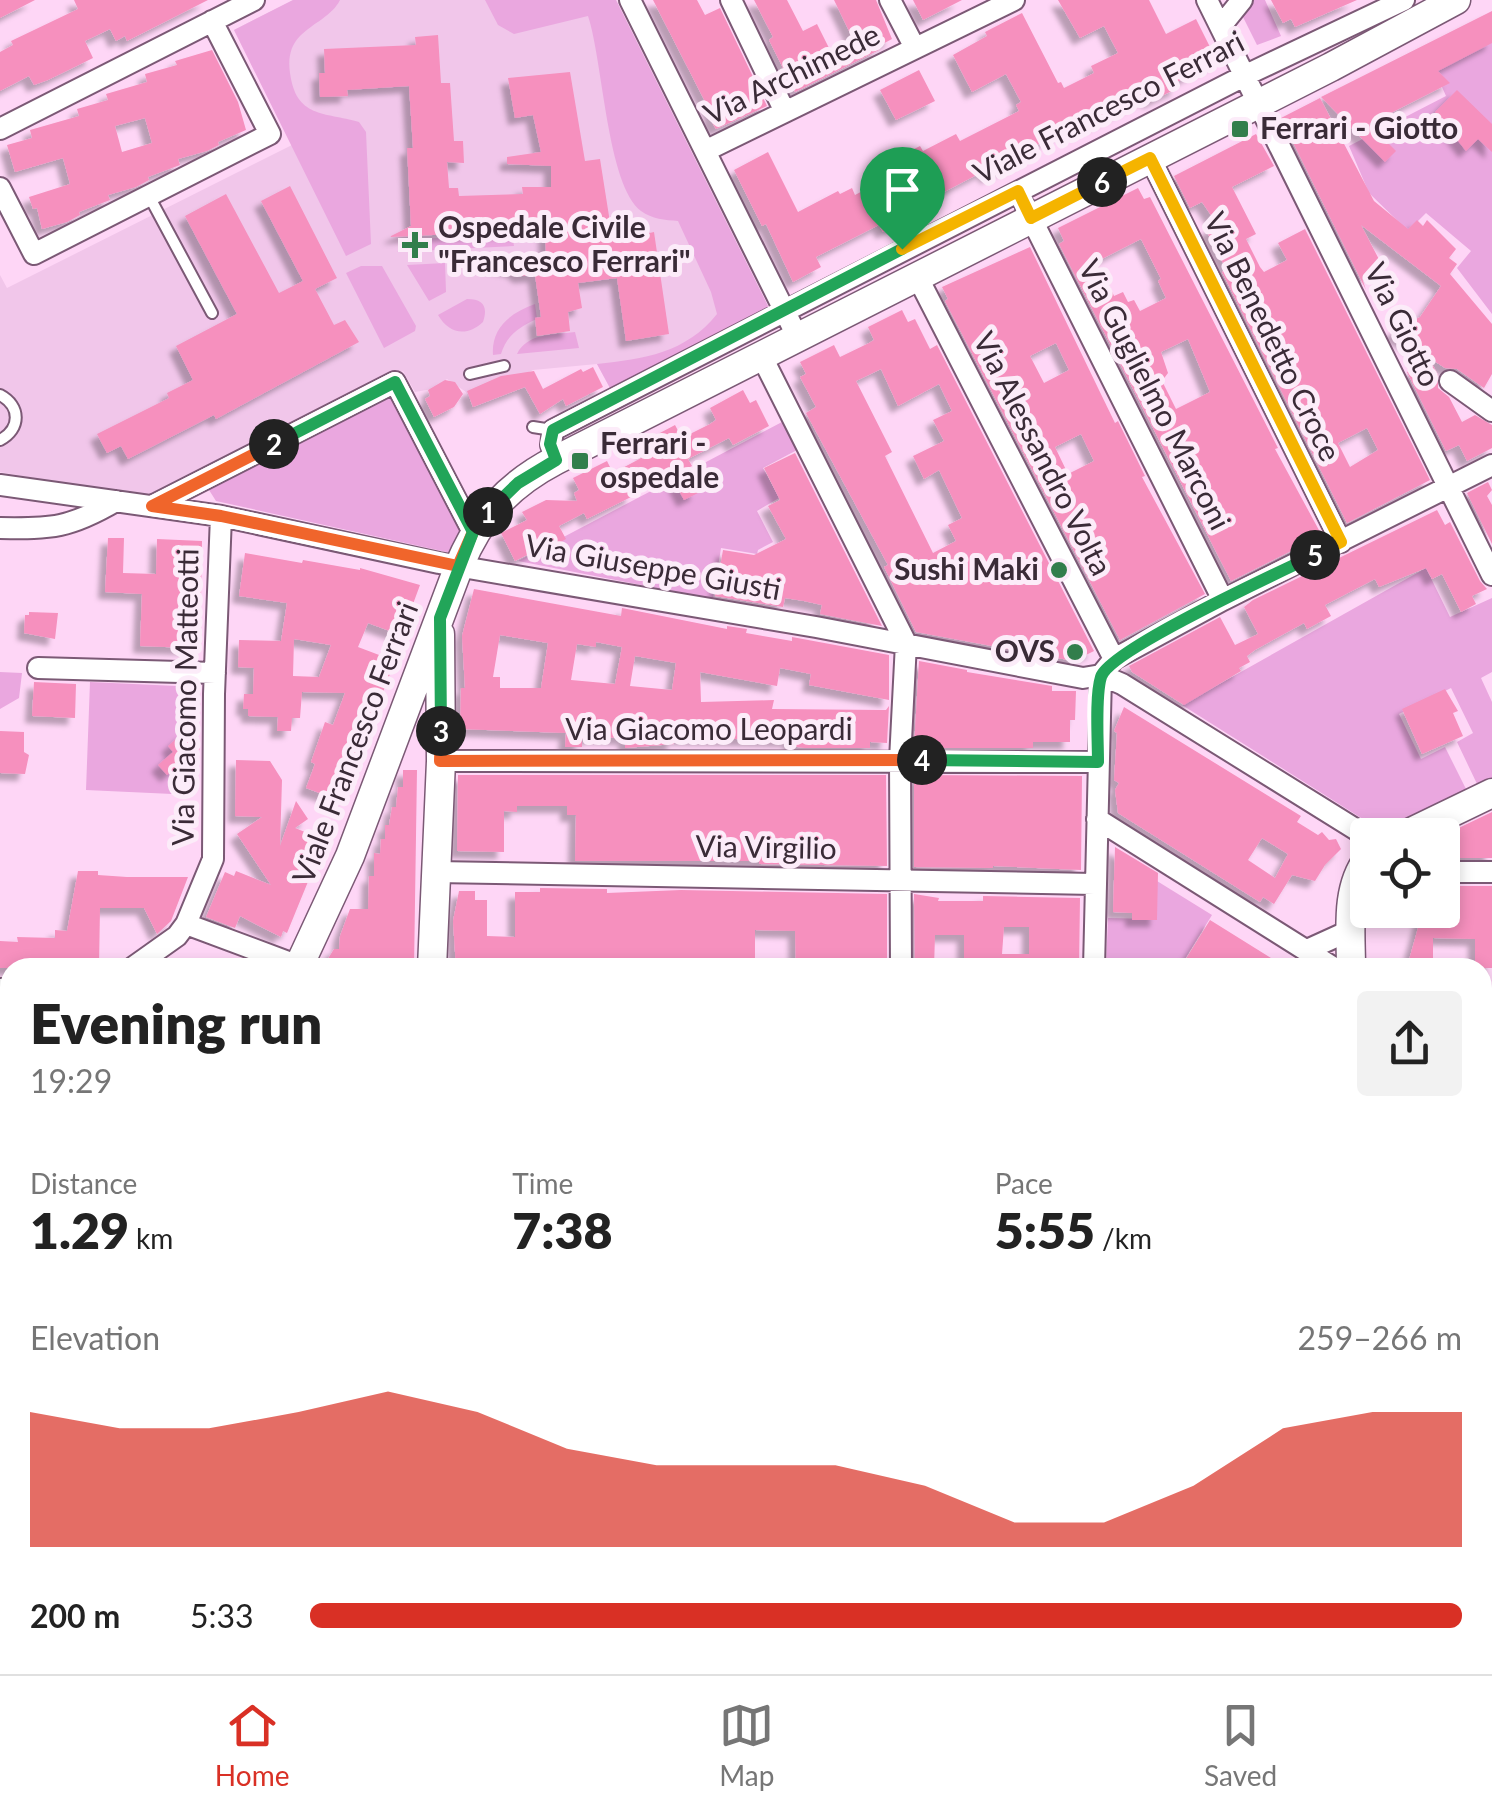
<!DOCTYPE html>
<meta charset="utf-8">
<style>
body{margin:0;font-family:Lato,sans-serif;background:#f2f2f2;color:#222;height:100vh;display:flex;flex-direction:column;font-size:38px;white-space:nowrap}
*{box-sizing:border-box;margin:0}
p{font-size:32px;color:#767676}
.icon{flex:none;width:55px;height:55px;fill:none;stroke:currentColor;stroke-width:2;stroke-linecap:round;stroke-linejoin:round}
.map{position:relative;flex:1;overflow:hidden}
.details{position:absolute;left:0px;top:958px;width:1492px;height:718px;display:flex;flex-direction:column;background:#fff;border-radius:30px 30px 0 0;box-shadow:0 5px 15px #0003}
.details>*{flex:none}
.controls{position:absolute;left:1350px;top:818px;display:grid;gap:20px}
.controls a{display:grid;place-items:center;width:110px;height:110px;border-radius:10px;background:#fff;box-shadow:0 5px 15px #0003;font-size:50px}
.pin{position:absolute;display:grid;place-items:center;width:85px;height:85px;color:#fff;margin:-102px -42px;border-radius:50% 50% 50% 0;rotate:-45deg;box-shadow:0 0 10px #0007}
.pin .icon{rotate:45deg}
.km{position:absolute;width:50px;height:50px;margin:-25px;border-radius:50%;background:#222;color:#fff;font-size:28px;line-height:50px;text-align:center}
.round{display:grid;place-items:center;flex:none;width:105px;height:105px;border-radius:10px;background:#f2f2f2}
.summary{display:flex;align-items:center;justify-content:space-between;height:170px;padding:0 30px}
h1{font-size:55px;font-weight:800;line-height:75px}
.metrics{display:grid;grid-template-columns:repeat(3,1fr);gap:15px;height:170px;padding:10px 30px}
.metrics div{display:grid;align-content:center}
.metrics b{font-size:50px;font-weight:800}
.metrics small{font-size:28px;font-weight:400}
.metrics p{font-size:28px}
.chart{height:280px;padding:20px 30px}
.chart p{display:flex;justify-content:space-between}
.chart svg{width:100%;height:180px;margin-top:10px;fill:#d93025;opacity:.7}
ul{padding:0 30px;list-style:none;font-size:32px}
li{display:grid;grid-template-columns:160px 120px 1fr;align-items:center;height:75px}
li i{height:25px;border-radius:12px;background:#d93025}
.dock{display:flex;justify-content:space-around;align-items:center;height:140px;border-top:2px solid #e0e0e0;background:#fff;font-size:28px;color:#767676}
.dock a{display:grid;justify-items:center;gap:5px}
.dock .current{color:#d93025}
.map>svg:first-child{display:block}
.built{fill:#f1c6ea}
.green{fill:#eaa7df}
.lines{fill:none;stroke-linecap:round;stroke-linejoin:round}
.stream{stroke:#42b8ce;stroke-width:5}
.building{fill:#f690be;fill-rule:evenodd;filter:url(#shadow)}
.lane-casing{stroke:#7b5975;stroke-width:14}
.street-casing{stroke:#7b5975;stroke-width:24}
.secondary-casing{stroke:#7b5975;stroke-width:31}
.lane{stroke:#fff;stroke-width:10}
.street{stroke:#fff;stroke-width:20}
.secondary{stroke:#fff;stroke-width:28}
.split-1-casing{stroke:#fff;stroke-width:20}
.split-2-casing{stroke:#fff;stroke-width:20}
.split-3-casing{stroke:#fff;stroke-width:20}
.split-4-casing{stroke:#fff;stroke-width:20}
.split-5-casing{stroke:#fff;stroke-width:20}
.split-6-casing{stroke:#fff;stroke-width:20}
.split-7-casing{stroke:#fff;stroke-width:20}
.split-1{stroke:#22a559;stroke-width:12}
.split-2{stroke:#f0652b;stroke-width:12}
.split-3{stroke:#22a559;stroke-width:12}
.split-4{stroke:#f0652b;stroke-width:12}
.split-5{stroke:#22a559;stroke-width:12}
.split-6{stroke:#f5b400;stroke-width:12}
.split-7{stroke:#f5b400;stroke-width:12}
.poi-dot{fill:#327e4c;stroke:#fcecf9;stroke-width:4}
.labels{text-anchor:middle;stroke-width:10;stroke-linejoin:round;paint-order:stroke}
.street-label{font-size:30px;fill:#3a2b37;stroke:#fcecf9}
.poi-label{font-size:30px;font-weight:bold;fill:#3a2b37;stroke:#fcecf9;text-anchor:start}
</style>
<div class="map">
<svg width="1492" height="1674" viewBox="0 0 1492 1674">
<defs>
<filter id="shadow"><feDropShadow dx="-7" dy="7" stdDeviation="2.5" flood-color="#0004"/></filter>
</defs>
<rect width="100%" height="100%" fill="#fed6f6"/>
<path class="built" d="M293 0H616L769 308 610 388 597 364 533 370 521 376 523 380 470 400 466 392 447 379 432 389 415 392 403 371 152 499 0 472V275L7 288 292 145 234 30Z
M436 1665H658L657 1674H436Z"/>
<path class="green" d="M293 0H340C332 16 313 23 300 36 290 46 288 59 290 73 296 118 324 112 359 122L366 132 371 244 346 256 234 30Z
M485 0H616L769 308 610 388 597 364C644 359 686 353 717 314L711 292 678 221C665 220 652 219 641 211 607 185 603 61 588 16L514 34 498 25Z
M1249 0H1265L1281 36 1257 45 1242 15Z
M1492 42V314L1457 268 1471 251 1426 213 1408 231 1369 193 1349 146 1446 96 1435 71Z
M512 234 514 246 397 252 421 239Z
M445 263 446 292 429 301 407 265Z
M361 266H382L416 326 415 331 384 348 346 273Z
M467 299C484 299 488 307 483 322 467 337 449 334 438 315Z
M535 304 537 319C519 327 507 335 501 354L493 355C491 328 510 313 535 304Z
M575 332 579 348 517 354C527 333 553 335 575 332Z
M390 392 460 529 451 553 216 501 209 490 213 484Z
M782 422 797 450 763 468 779 498 757 511 773 542 758 550 757 554 721 548 713 599 518 561Z
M1426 568 1450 617 1492 598V672L1481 678 1492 702V779L1478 786 1457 742 1473 733 1451 688 1399 714 1421 759 1445 747 1467 791 1385 833 1182 705Z
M0 672 22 673 19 698 0 709Z
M90 682 198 687 194 795 86 790Z
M1157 881 1212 915 1180 967 1106 968 1108 918 1155 919Z"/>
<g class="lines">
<path class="stream" d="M145 1665 159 1674"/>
</g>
<path class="building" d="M0 0H35L0 18Z
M74 0H208L127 41 125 36 116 41 110 29 85 41 93 58 48 80 34 85 29 76 0 91V52L13 45 11 41 78 9Z
M653 0H697L705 15 720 8 767 106 716 129 709 117 712 115Z
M754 0H787L803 31 817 24 831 52 854 41 834 0H876L892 39 877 47 879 50 795 92 769 40 773 37Z
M913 0H962L923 20Z
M1058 0H1149L1166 34 1196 19 1217 61 1175 83 1178 88 1149 102 1147 97 1092 125 1088 119 1029 149 1032 155 987 177 984 171 925 202 928 209 883 232 879 225 816 257 821 267 793 282 766 224 762 226 734 170 768 152 798 212 838 191 840 194 852 188 855 195 914 164 908 152 920 146 923 151 956 134 960 141 1019 111 1016 105 1021 102 1006 74 972 92 953 55 987 36 985 32 1022 13 1058 83 1061 82 1064 88 1094 73 1091 66 1118 53 1104 26 1080 38Z
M1271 0H1357L1295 27 1291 19 1283 23Z
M1492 11V43L1438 71 1450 83 1369 124 1396 151 1385 162 1321 97Z
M438 35 441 83H450L454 141H463L464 163 447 162 449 188H458L459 196 523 194 522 187H551V166L507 164V157L541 152 533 115 515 118 508 78 570 72 585 161 600 159 612 235 644 230 645 234 654 232 669 334 626 341 617 278 578 283 582 308 568 312 570 331 537 336 535 318 541 317 535 275 520 276 513 270 478 262V258L546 254 545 230 389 237 411 226 407 148H413L409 86 347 90 348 96 320 97 319 73H325L324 49 416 45 415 37Z
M212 50 238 102 246 130 218 142 219 145 207 151 178 159 180 165 148 177 149 180 136 187 108 195 110 200 79 212 80 215 67 222 42 229 37 208 33 209 29 197 70 184 63 158 15 172 7 145 32 138 30 130 79 116 77 109 108 100 106 94 147 82 145 74 177 65 175 61ZM145 118 152 143 122 152 115 126Z
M919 70 935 101 896 120 880 90Z
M1457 90 1492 124V152L1478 139 1466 151 1435 112Z
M1320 98 1374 201 1408 229 1417 220 1423 226 1427 220 1456 249 1449 258 1457 264 1450 274 1492 324V374L1484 388 1457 369 1445 368 1389 332 1420 317 1441 286 1361 225 1383 267 1362 278 1366 290 1281 118Z
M1256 134 1274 166 1232 187 1256 234 1246 239 1260 267 1264 272 1287 260 1278 243 1305 229 1430 480 1347 523 1222 272 1226 269 1206 230 1217 224 1202 202 1190 208 1174 176ZM1367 428 1378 450 1350 467 1338 443Z
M290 186 337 278 315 289 334 325 345 320 359 342 216 419 214 415 128 459 121 446 107 453 97 434 169 398 167 393 193 380 176 346 237 314 185 216 226 194 279 293 303 281 261 201Z
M1138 188 1144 199 1150 197 1278 448 1275 449 1320 532 1305 539 1307 543 1231 581 1059 244 1064 241 1058 228ZM1141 239 1161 279 1158 281 1166 298 1140 311 1134 300 1128 302 1123 292 1114 296 1110 287 1098 293 1086 267ZM1188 339 1210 392 1176 409 1162 381 1168 373 1161 352Z
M1030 247 1098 388 1115 423 1118 421 1145 476 1142 477 1205 594 1120 640 945 301 948 299 942 287ZM1056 343 1069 370 1044 383 1030 356ZM1081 434 1094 461 1068 474 1055 447Z
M902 310 908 322 915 319 930 349 937 345 1094 651 1074 661 916 632 884 567 888 565 806 413 816 407 800 377 806 374 800 362 834 345 840 357 869 343 874 340 868 327ZM881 369 898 406 939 384 952 411 933 420 944 441 913 456 924 479 939 470 962 518 948 525 956 541 933 553 885 456 892 452 856 381Z
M1431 362 1438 375V388L1449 397 1462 422 1475 415 1492 425V448L1467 461 1459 445 1446 451 1407 372Z
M593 367 603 387 566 406 563 399 540 414 525 387 473 407 467 391 501 376 534 371 543 389 581 369 583 372Z
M445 380 455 382 463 394 454 407 434 417 425 399 430 396 428 390Z
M743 390 750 403 756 400 769 426 733 445 729 438 688 459 692 466 686 469 698 493 684 500 671 476 664 480 661 473 630 489 633 496 587 519 584 513 559 526 566 539 555 545 553 542 515 561 501 533 527 520 522 512 546 500 577 501 574 493 579 490 573 478 607 461 613 473 647 455 641 443 675 425 682 438 710 424 716 420 710 408Z
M795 453 882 626 820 614 822 605 804 601 785 598 783 607 715 596 723 550 754 555 786 539 768 506 780 500 764 468Z
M1488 482 1492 490 1487 496 1492 505V544L1467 493Z
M1437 510 1445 525 1450 522 1480 581 1487 589 1472 596 1476 604 1461 612 1442 574 1432 579 1426 568 1379 587 1375 579 1325 605 1331 616 1307 629 1304 623 1255 650 1247 656 1250 662 1239 668 1241 671 1184 705 1132 672 1129 666 1220 617 1235 645 1258 634 1244 607 1253 600Z
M108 538H124L123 573 156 574 157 539 202 541 201 596 188 595V620L192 621 191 648 140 646 142 594 105 592Z
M245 553 302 563 303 560 360 570V568L420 585 403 631 399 630 398 634 368 623 358 647 395 661 341 801 306 788 315 764 311 762 325 722 333 725 345 693 302 692 300 718H292L291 731H277L278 717 248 716V709H243L244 694H253L254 668 238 667 239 640 281 641 287 603 239 596ZM294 639 331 645 319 677 293 676Z
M474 589 621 616 622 608 727 629V626L747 629 746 633 792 641V637L889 655V700L809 685 811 674 780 668 777 686 700 672 701 702 774 700 772 709 886 710 889 706 887 743 870 742V748H805L790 746V740L674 738V744L625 748V738L593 737 582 739V747H565L566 733 460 729 461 688H465L462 636ZM500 635 548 643 541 688H500V677H493ZM596 642 622 647 615 684 571 680 577 644 596 647ZM635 656 676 663 672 690 630 686Z
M29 612 58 613 55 639 24 633 25 615H29Z
M919 661 967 670V672L1052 686V691H1076L1075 720H1070V742H1033V748H914Z
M34 682 76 684 75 718 32 716Z
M1445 689 1458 711 1453 713 1463 736 1422 754 1402 709Z
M1124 707 1301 816 1297 822 1318 835 1322 832 1329 840 1336 839 1341 849 1325 865 1315 881 1292 875 1274 904 1263 897 1260 902 1118 813 1115 790 1119 783 1114 780 1117 733 1114 731ZM1262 838 1288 854 1275 878 1248 860Z
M0 731 24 732V752L29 755 25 774 0 773Z
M184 732 200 749 167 775 158 765 173 752 168 746Z
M236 760 270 761 282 780 280 846 296 801 308 819 295 828 325 840 287 933 283 931 281 937 240 916 235 928 206 917 225 872 234 876 236 871 271 885 237 834 262 817 235 816Z
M403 770H417L414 968H333V963L326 962 334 949H339L340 936 350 909H368L369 876H374V853L380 854 381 839H385V825H389L392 807H396L398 787H403Z
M458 775H886L887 866 759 864V861H575L576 815H567V806H517V812L504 811V852L457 851Z
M914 775 1082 776 1081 870 993 866V868L914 867Z
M1492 812V858H1442V836Z
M1115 847 1158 873 1157 920H1132V913L1113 912Z
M78 871H98V875L127 877H188L171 921 157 934 144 908H100L99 967 0 968V941L18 942 17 937 55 938V930L67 931Z
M1444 886H1492V968H1475V939L1433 938V958L1409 960 1423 910H1443Z
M540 888 607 889V893L681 890 887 894V968H796L795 931 755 930V968H456L453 921 459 891H475V900H487V936L515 937V892H540Z
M914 894 939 898 938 901H983V896L1080 898 1079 968H964V935H935L934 968H915ZM1004 927H1029V954H1002Z
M1210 920 1271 958 1265 968H1193L1184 962Z"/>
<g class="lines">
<defs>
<path id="lane" d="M149 196 212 313
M470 374 504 366
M0 395C21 406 21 429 0 440
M533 427 552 430"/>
<path id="street" d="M630 0 797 336
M731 0 785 112
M890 0 915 48
M1207 0 1492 575
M1221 26 1242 0
M0 129 254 0
M705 151 1014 0
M1150 158 1341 542
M0 188 34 254 270 134 212 21
M1026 208 1223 600
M917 276 1114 659
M761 355 906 643 900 760 901 968
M1450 381 1492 411
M556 460 551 445 553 430 1246 75 1404 0
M0 485 221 516 439 563 816 627 1083 678 1101 675 1114 659 1223 600 1492 465
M152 506 395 382 473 532
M0 528C52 529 70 528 116 501
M38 668 215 673
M441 761 1098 762
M1097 819 1334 968
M436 872 1094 884
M1442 872H1492
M186 924 299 966
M1307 950 1351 930
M132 968 177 936 186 924 213 859 214 694 221 516
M1094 968 1101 675 1122 684 1368 837
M0 989H10
M1482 1141H1492
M1482 1454 1492 1460
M1482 1487 1492 1471
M1482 1578 1492 1592
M1037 1665 1051 1674
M1192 1665 1206 1674
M1340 1665 1353 1674
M668 1674V1665
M793 1674V1665
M1142 1674 1148 1665
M1249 1674 1255 1665
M1376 1674 1382 1665"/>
<path id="secondary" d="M1405 835 1492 793
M298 968 350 856 459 566C480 516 508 485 556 460L1331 67 1456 0
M432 968 441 761 440 634
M1351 968C1351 931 1345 889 1368 859
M0 1120 10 1121
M1482 1313 1492 1327
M423 1674V1665"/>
</defs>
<use href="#lane" class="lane-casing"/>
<use href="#street" class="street-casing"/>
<use href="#secondary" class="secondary-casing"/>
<use href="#lane" class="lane"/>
<use href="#street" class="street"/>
<use href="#secondary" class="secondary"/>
</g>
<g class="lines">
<defs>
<path id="split-1" d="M488 512 518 483 556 460 550 444 553 430 902 249"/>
<path id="split-2" d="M274 444 152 506 221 516 458 566 473 532 488 512"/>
<path id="split-3" d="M274 444 395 382 473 532 440 618 441 731"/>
<path id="split-4" d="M441 731 440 761 922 760"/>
<path id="split-5" d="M922 760 1098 762C1098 740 1095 696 1101 677 1109 650 1282 571 1315 555"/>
<path id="split-6" d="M1102 182 1150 158 1341 542 1315 555"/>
<path id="split-7" d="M902 249 1018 191 1031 218 1102 182"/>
</defs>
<use href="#split-1" class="split-1-casing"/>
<use href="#split-2" class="split-2-casing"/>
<use href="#split-3" class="split-3-casing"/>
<use href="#split-4" class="split-4-casing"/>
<use href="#split-5" class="split-5-casing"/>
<use href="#split-6" class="split-6-casing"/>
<use href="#split-7" class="split-7-casing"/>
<use href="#split-1" class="split-1"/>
<use href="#split-2" class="split-2"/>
<use href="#split-3" class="split-3"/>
<use href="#split-4" class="split-4"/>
<use href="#split-5" class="split-5"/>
<use href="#split-6" class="split-6"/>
<use href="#split-7" class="split-7"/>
</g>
<g class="poi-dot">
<rect x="1230" y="119" width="20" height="20" rx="5"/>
<path d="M410 230h10v10h10v10h-10v10h-10v-10h-10v-10h10z"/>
<rect x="570" y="451" width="20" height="20" rx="5"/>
<circle cx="1059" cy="570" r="10"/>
<circle cx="1075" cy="652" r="10"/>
</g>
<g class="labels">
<g class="street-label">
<text transform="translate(792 75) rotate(-26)" y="10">Via Archimede</text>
<text transform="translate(1109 108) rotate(-27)" y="10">Viale Francesco Ferrari</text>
<text transform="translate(1402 325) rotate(64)" y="10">Via Giotto</text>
<text transform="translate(1272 337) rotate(64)" y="10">Via Benedetto Croce</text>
<text transform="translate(1154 395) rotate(63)" y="10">Via Guglielmo Marconi</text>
<text transform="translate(1042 454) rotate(63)" y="10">Via Alessandro Volta</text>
<text transform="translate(653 568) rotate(10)" y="10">Via Giuseppe Giusti</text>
<text transform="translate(186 697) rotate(-89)" y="10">Via Giacomo Matteotti</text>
<text x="709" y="740">Via Giacomo Leopardi</text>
<text transform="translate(356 743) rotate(-69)" y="10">Viale Francesco Ferrari</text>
<text transform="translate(766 848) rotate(1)" y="10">Via Virgilio</text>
</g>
<g class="poi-label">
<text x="1260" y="139">Ferrari - Giotto</text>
<text x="438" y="238">Ospedale Civile<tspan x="438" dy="34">"Francesco Ferrari"</tspan></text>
<text x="600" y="454">Ferrari -<tspan x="600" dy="34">ospedale</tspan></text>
<text x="1039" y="580" text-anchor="end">Sushi Maki</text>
<text x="1055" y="662" text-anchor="end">OVS</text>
</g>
</g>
</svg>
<div class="controls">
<a><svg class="icon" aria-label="locate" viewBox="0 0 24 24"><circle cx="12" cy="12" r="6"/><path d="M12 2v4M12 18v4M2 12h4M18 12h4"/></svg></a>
</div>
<div class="pin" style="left:902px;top:249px;background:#1e9e55"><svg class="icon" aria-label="arrive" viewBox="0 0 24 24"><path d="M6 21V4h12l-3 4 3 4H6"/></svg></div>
<b class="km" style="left:488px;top:512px">1</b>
<b class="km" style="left:274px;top:444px">2</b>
<b class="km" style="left:441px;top:731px">3</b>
<b class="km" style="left:922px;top:760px">4</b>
<b class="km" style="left:1315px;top:555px">5</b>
<b class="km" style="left:1102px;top:182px">6</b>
<section class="details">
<div class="summary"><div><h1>Evening run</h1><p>19:29</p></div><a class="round"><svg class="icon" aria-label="share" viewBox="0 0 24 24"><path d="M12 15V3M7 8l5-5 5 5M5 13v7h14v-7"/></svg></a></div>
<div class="metrics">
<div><p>Distance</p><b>1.29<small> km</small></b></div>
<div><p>Time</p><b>7:38</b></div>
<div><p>Pace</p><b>5:55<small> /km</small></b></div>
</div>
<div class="chart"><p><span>Elevation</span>259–266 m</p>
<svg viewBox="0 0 160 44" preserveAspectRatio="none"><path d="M0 44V11L10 15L20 15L30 11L40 6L50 11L60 20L70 24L80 24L90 24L100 29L110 38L120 38L130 29L140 15L150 11L160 11V44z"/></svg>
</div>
<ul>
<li><b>200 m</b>5:33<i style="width:100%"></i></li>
</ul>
</section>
</div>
<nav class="dock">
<a class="current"><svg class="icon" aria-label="home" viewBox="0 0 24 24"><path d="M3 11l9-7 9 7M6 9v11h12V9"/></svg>Home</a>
<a><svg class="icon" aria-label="map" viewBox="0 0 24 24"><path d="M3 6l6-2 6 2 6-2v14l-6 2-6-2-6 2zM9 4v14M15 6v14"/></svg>Map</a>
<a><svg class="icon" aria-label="saved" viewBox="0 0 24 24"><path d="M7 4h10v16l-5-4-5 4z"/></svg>Saved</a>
</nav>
